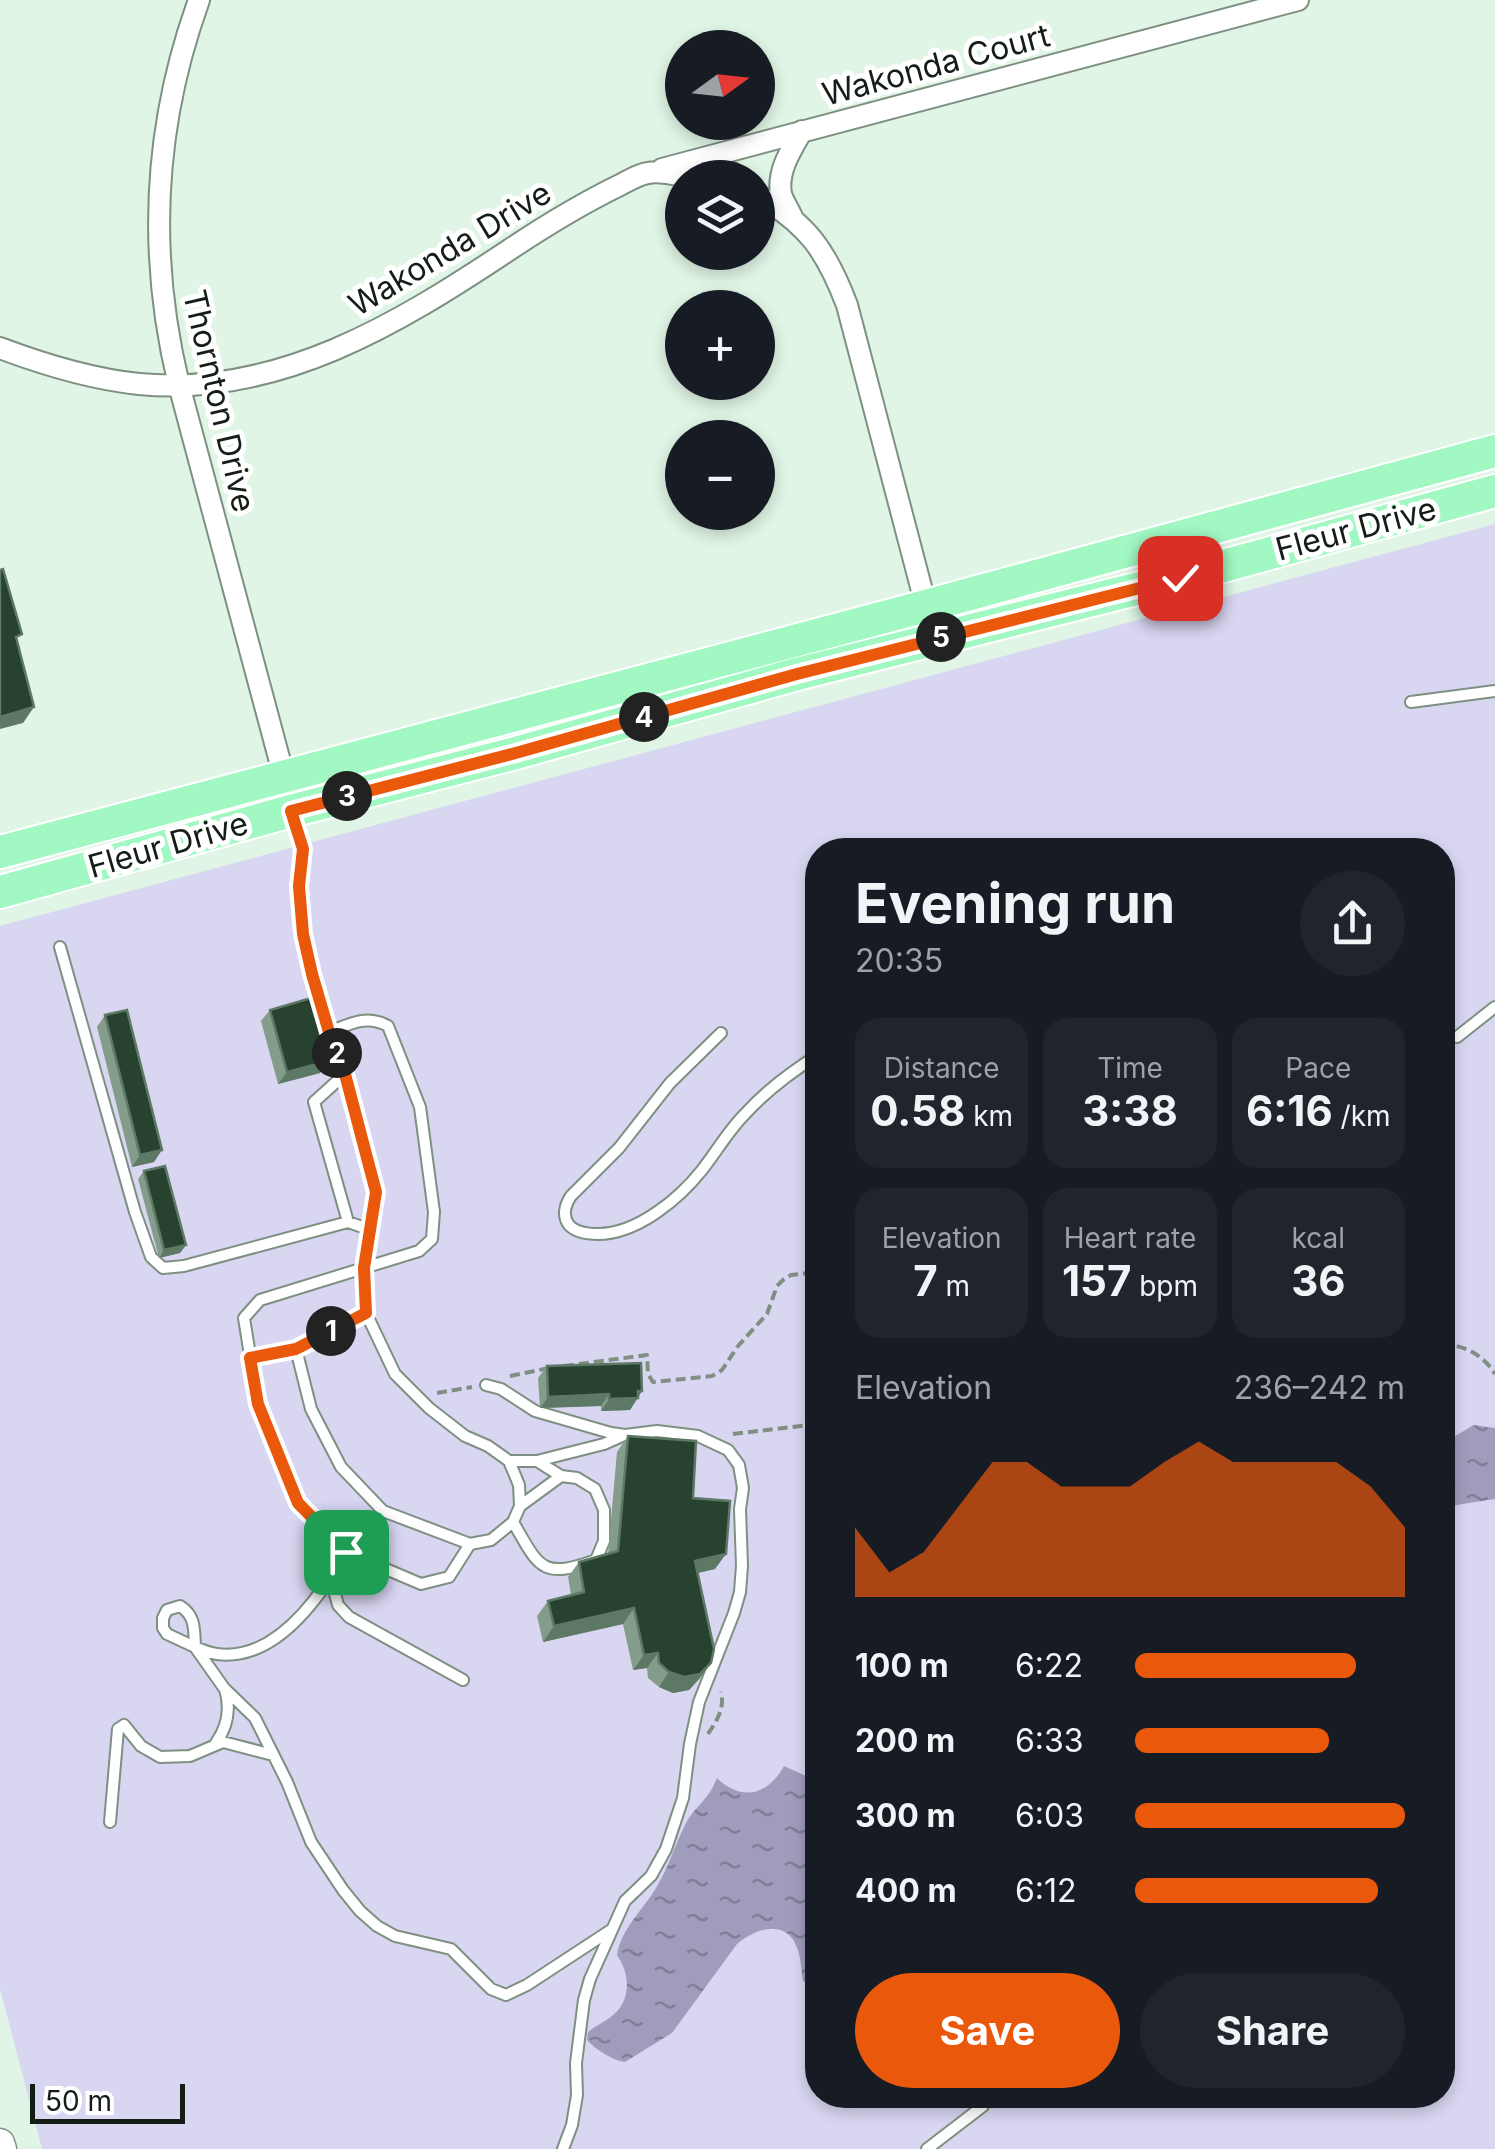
<!DOCTYPE html>
<meta charset="utf-8">
<style>
body{margin:0;font-family:Inter,sans-serif;background:#20242c;color:#f1f3f6;height:100vh;display:flex;flex-direction:column;font-size:38px;white-space:nowrap}
*{box-sizing:border-box;margin:0}
p{font-size:32px;color:#9ea1a6}
.icon{flex:none;width:55px;height:55px;fill:none;stroke:currentColor;stroke-width:2;stroke-linecap:round;stroke-linejoin:round}
.map{position:relative;flex:1;overflow:hidden}
.drawer{position:absolute;left:805px;top:838px;width:650px;height:1270px;display:flex;flex-direction:column;background:#171b24;border-radius:40px;box-shadow:0 5px 15px #0003}
.drawer>*{flex:none}
.needle{width:65px;rotate:75deg}
.controls{position:absolute;left:665px;top:30px;display:grid;gap:20px}
.controls a{display:grid;place-items:center;width:110px;height:110px;border-radius:50%;background:#171b24;box-shadow:0 5px 15px #0003;font-size:50px}
.scale{position:absolute;left:30px;bottom:25px;width:155px;box-sizing:border-box;padding-left:10px;border:5px solid #151d17;border-top:0;font-size:28px;line-height:35px;white-space:nowrap;color:#151d17;-webkit-text-stroke:8px #fff;paint-order:stroke}
.pin{position:absolute;display:grid;place-items:center;width:85px;height:85px;color:#fff;margin:-42px;border-radius:20px;box-shadow:0 5px 15px #0006}
.km{position:absolute;width:50px;height:50px;margin:-25px;border-radius:50%;background:#222;color:#fff;font-size:28px;line-height:50px;text-align:center}
.round{display:grid;place-items:center;flex:none;width:105px;height:105px;border-radius:52px;background:#20242c}
.head{display:flex;align-items:center;justify-content:space-between;height:170px;padding:0 50px}
h1{font-size:55px;font-weight:700;line-height:75px}
.figures{display:grid;grid-template-columns:repeat(3,1fr);gap:15px;height:170px;padding:10px 50px}
.figures div{display:grid;align-content:center;border-radius:25px;background:#20242c;text-align:center}
.figures b{font-size:42px;font-weight:700}
.figures small{font-size:28px;font-weight:400}
.figures p{font-size:28px}
.chart{height:280px;padding:20px 50px}
.chart p{display:flex;justify-content:space-between}
.chart svg{width:100%;height:180px;margin-top:10px;fill:#ea580c;opacity:.7}
.cta{display:flex;gap:20px;margin-top:auto;padding:20px 50px}
.cta a{flex:1;height:115px;border-radius:60px;background:#ea580c;color:#fff;font-size:40px;font-weight:700;line-height:115px;text-align:center}
.cta a+a{background:#20242c;color:#f1f3f6}
ul{padding:0 50px;list-style:none;font-size:32px}
li{display:grid;grid-template-columns:160px 120px 1fr;align-items:center;height:75px}
li i{height:25px;border-radius:12px;background:#ea580c}
.map>svg:first-child{display:block}
.grass{fill:#d9d6f2;fill-rule:evenodd}
.water{fill:url(#water-ripples)}
.lines{fill:none;stroke-linecap:round;stroke-linejoin:round}
.lane-casing{stroke:#7d9082;stroke-width:14}
.street-casing{stroke:#7d9082;stroke-width:24}
.secondary-casing{stroke:#7d9082;stroke-width:31}
.primary-casing{stroke:#fff;stroke-width:36}
.path{stroke:#808f84;stroke-width:4;stroke-dasharray:10 5;stroke-linecap:butt}
.lane{stroke:#fff;stroke-width:10}
.street{stroke:#fff;stroke-width:20}
.secondary{stroke:#fff;stroke-width:28}
.primary{stroke:#a1f8c2;stroke-width:32}
.wall{fill:#849c8a}
.shaded-wall{fill:#5e7866}
.building{fill:#27422f;stroke:#5e7866;stroke-width:2.5}
.route-casing{stroke:#fff;stroke-width:20}
.route{stroke:#ea580c;stroke-width:12}
.labels{text-anchor:middle;stroke-width:10;stroke-linejoin:round;paint-order:stroke}
.street-label{font-size:32px;fill:#151d17;stroke:#fff}
</style>
<div class="map">
<svg width="1495" height="2149" viewBox="0 0 1495 2149">
<defs>
<pattern id="water-ripples" width="26" height="14" patternUnits="userSpaceOnUse" patternTransform="scale(2.5)"><rect width="26" height="14" fill="#a09cbc"/><path d="M2 4q2-2 4 0t4 0M15 11q2-2 4 0t4 0" fill="none" stroke="#817f98"/></pattern>
</defs>
<rect width="100%" height="100%" fill="#e0f5e5"/>
<path class="grass" d="M1495 524V2149H42L0 1989V926ZM818 850H1442V2095H818Z"/>
<path class="water" d="M1474 1425 1495 1428V1499C1477 1502 1461 1503 1443 1509V1443Z
M784 1766 817 1781V1990L803 1981C801 1968 801 1953 794 1941 780 1919 752 1931 737 1944L672 2033 625 2062C612 2060 596 2050 587 2040L588 2032C595 2026 601 2024 608 2019 632 2004 631 1975 617 1955 621 1929 643 1910 656 1888 669 1867 675 1844 686 1823 696 1805 708 1801 717 1778 742 1802 768 1795 784 1766Z"/>
<g class="lines">
<defs>
<path id="lane" d="M1411 702 1495 691
M293 816 303 849 299 886 303 933 311 974 329 1032C350 1024 367 1014 388 1026L420 1107 434 1212 432 1239 419 1251 260 1300 244 1318 258 1405 298 1503 346 1552 421 1584 449 1577 470 1544
M60 947 135 1212 151 1257 163 1268 184 1266 348 1222
M329 1032 345 1074 376 1192 364 1268 366 1313 395 1374 429 1408 465 1436 488 1446 509 1461 519 1485 520 1506 513 1522 491 1540 470 1544 383 1511 341 1467 311 1409 296 1349 366 1313
M721 1033 670 1083 619 1148 571 1196C565 1205 562 1216 569 1225 576 1233 589 1234 598 1234 637 1234 679 1199 702 1170 717 1151 728 1131 745 1114 766 1091 791 1072 818 1055
M1457 1037 1495 1007
M345 1074 314 1102 348 1222 368 1229
M251 1358 296 1349
M486 1385 501 1389 535 1411 611 1433 625 1435 657 1431 698 1436 728 1450 739 1465 743 1488 740 1509 742 1566 740 1592 734 1613 699 1702 690 1744 683 1798 666 1849 651 1876 625 1901 590 1979 584 2000 576 2063 577 2095 572 2125 563 2149
M509 1461H537L561 1476 577 1478 595 1489 604 1510V1541L596 1560C541 1580 539 1567 513 1522
M537 1461 604 1444 622 1436
M520 1506 561 1476
M346 1552C321 1596 276 1662 217 1654 210 1653 202 1650 195 1647 194 1630 196 1616 180 1606L167 1610 163 1618V1628L167 1634 195 1647 224 1688 255 1718 287 1782 311 1842 343 1890 360 1911 377 1926 395 1936 451 1949 491 1989 506 1995 527 1985 611 1930
M331 1579 338 1605 349 1617 463 1680
M216 1743C228 1726 231 1709 225 1689
M110 1822 118 1729 124 1725 141 1746 160 1757 190 1756 223 1742 273 1755
M927 2149 983 2106"/>
<path id="street" d="M199 0C153 127 147 254 179 385L286 784
M662 169 1298 0
M758 195C808 225 826 250 847 305L926 606 897 649
M792 217C789 210 783 201 781 194 777 171 791 150 802 131
M0 348C45 365 91 379 139 384 278 397 398 324 509 250 545 226 581 204 620 185 628 181 639 174 648 173 661 170 680 176 693 178"/>
<path id="secondary" d="M0 2143 2 2149"/>
<path id="primary" d="M0 852 926 606 1495 451
M0 892 291 811 512 754 797 674 1180 578 1495 491"/>
</defs>
<use href="#lane" class="lane-casing"/>
<use href="#street" class="street-casing"/>
<use href="#secondary" class="secondary-casing"/>
<use href="#primary" class="primary-casing"/>
<path class="path" d="M1442 1344C1465 1345 1483 1355 1495 1374
M564 1366 647 1355 648 1374 653 1382 712 1376 722 1370 738 1346 767 1314 777 1286 784 1279 791 1275 818 1272
M510 1376 549 1368
M437 1393 472 1387
M733 1434 818 1424
M708 1734C717 1720 725 1709 721 1692"/>
<use href="#lane" class="lane"/>
<use href="#street" class="street"/>
<use href="#secondary" class="secondary"/>
<use href="#primary" class="primary"/>
</g>
<path class="wall" d="M270 1010 320 1073 278 1084 261 1021Z
M105 1015 154 1162 132 1167 97 1027Z
M144 1171 186 1245 180 1253 159 1258 138 1179Z
M547 1366 642 1391 630 1410 601 1411V1406L540 1408 538 1378Z
M628 1436 693 1498 715 1569 698 1573 700 1678 689 1690 673 1693 659 1687 648 1678 647 1668 633 1670 623 1624 543 1642 537 1616 548 1601 571 1595 568 1577 579 1562 608 1554 617 1452Z"/>
<path class="shaded-wall" d="M34 707 23 723 0 729V717Z
M329 1061 320 1073 278 1084 287 1072Z
M162 1150 154 1162 132 1167 140 1155Z
M186 1245 180 1253 159 1258 164 1250Z
M638 1391H642L630 1410 601 1411 609 1399Z
M609 1394 601 1406 540 1408 548 1397Z
M726 1554 715 1569 684 1576 695 1561Z
M634 1608 623 1624 543 1642 554 1626Z
M658 1653 647 1668 633 1670 644 1655Z
M711 1663 700 1678 689 1690 673 1693 659 1687 669 1672Z"/>
<path class="building" d="M3 569 22 634 16 637 34 707 0 717V570Z
M311 998 329 1061 287 1072 270 1010Z
M127 1010 162 1150 140 1155 105 1015Z
M165 1166 186 1245 164 1250 144 1171Z
M641 1363 642 1391H638V1398L609 1399V1394L548 1397 547 1366Z
M628 1436 696 1441 693 1498 730 1501 726 1554 695 1561 714 1649 711 1663 700 1674 684 1677 669 1672 659 1663 658 1653 644 1655 634 1608 554 1626 548 1601 584 1592 579 1562 618 1551Z"/>
<g class="lines">
<defs>
<path id="route" d="M346 1552 298 1503 258 1404 250 1358 296 1349 366 1313 364 1268 376 1192 345 1074 329 1032 312 974 303 934 299 886 303 849 291 811 512 754 797 674 1180 578"/>
</defs>
<use href="#route" class="route-casing"/>
<use href="#route" class="route"/>
</g>
<g class="labels">
<g class="street-label">
<text transform="translate(936 65) rotate(-15)" y="11">Wakonda Court</text>
<text transform="translate(450 249) rotate(-31)" y="11">Wakonda Drive</text>
<text transform="translate(219 401) rotate(77)" y="11">Thornton Drive</text>
<text transform="translate(1356 529) rotate(-15)" y="11">Fleur Drive</text>
<text transform="translate(168 845) rotate(-16)" y="11">Fleur Drive</text>
</g>
</g>
</svg>
<div class="controls">
<a><svg class="needle" viewBox="-14 -14 28 28"><path d="M0-13l5 13h-10z" fill="#e53935"/><path d="M0 13l5-13h-10z" fill="#9ea1a6"/></svg></a>
<a><svg class="icon" aria-label="layers" viewBox="0 0 24 24"><path d="M12 4l9 5-9 5-9-5zM3 14l9 5 9-5"/></svg></a>
<a>+</a>
<a>−</a>
</div>
<div class="scale">50 m</div>
<div class="pin" style="left:346px;top:1552px;background:#1e9e55"><svg class="icon" aria-label="arrive" viewBox="0 0 24 24"><path d="M6 21V4h12l-3 4 3 4H6"/></svg></div>
<div class="pin" style="left:1180px;top:578px;background:#d93025"><svg class="icon" aria-label="check" viewBox="0 0 24 24"><path d="M5 12l5 5 9-10"/></svg></div>
<b class="km" style="left:331px;top:1331px">1</b>
<b class="km" style="left:337px;top:1053px">2</b>
<b class="km" style="left:347px;top:796px">3</b>
<b class="km" style="left:644px;top:717px">4</b>
<b class="km" style="left:941px;top:637px">5</b>
<section class="drawer">
<div class="head"><div><h1>Evening run</h1><p>20:35</p></div><a class="round"><svg class="icon" aria-label="share" viewBox="0 0 24 24"><path d="M12 15V3M7 8l5-5 5 5M5 13v7h14v-7"/></svg></a></div>
<div class="figures">
<div><p>Distance</p><b>0.58<small> km</small></b></div>
<div><p>Time</p><b>3:38</b></div>
<div><p>Pace</p><b>6:16<small> /km</small></b></div>
</div>
<div class="figures">
<div><p>Elevation</p><b>7<small> m</small></b></div>
<div><p>Heart rate</p><b>157<small> bpm</small></b></div>
<div><p>kcal</p><b>36</b></div>
</div>
<div class="chart"><p><span>Elevation</span>236–242 m</p>
<svg viewBox="0 0 160 44" preserveAspectRatio="none"><path d="M0 44V27L10 38L20 33L30 22L40 11L50 11L60 17L70 17L80 17L90 11L100 6L110 11L120 11L130 11L140 11L150 17L160 27V44z"/></svg>
</div>
<ul>
<li><b>100 m</b>6:22<i style="width:82%"></i></li>
<li><b>200 m</b>6:33<i style="width:72%"></i></li>
<li><b>300 m</b>6:03<i style="width:100%"></i></li>
<li><b>400 m</b>6:12<i style="width:90%"></i></li>
</ul>
<div class="cta"><a>Save</a><a>Share</a></div>
</section>
</div>
